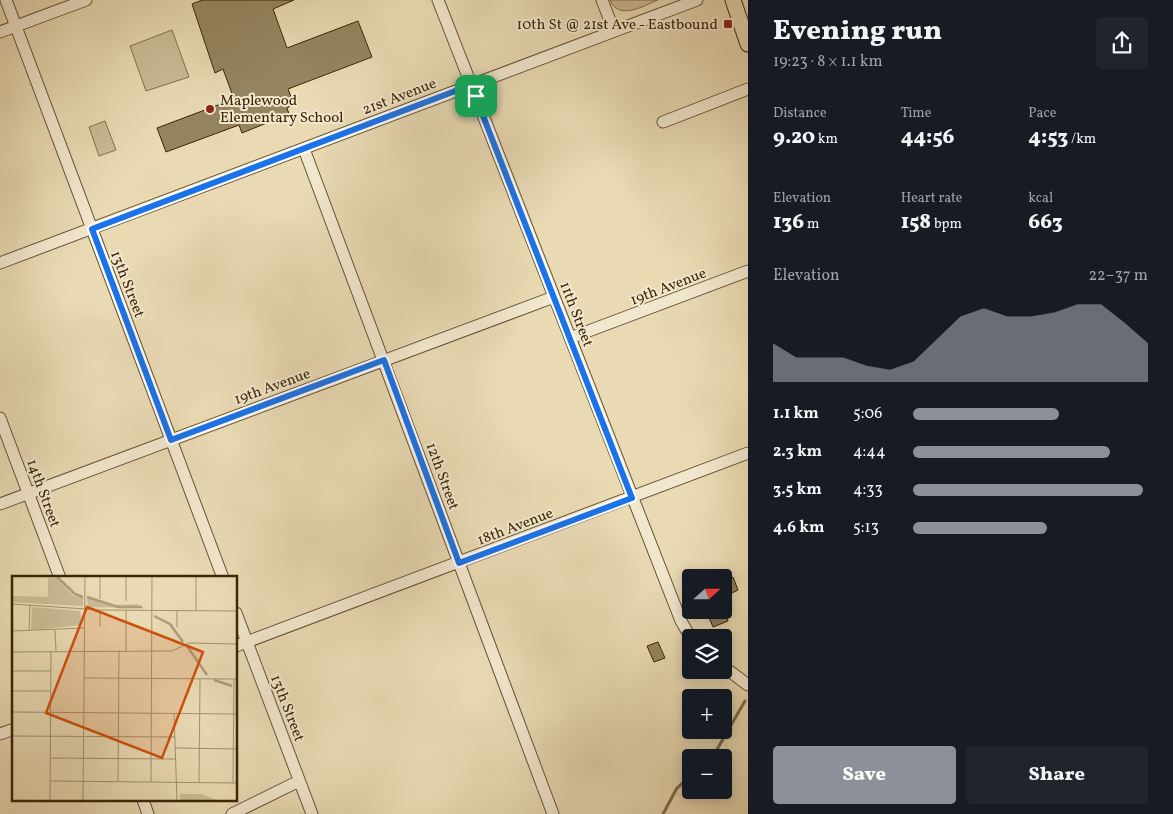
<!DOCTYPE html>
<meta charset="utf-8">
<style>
body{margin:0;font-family:Vollkorn,serif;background:#20242c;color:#f1f3f6;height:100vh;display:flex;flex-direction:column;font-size:19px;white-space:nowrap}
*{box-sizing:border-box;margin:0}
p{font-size:16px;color:#9ea1a6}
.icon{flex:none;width:28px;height:28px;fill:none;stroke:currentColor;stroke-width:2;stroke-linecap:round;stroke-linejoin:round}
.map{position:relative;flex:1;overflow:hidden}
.sheet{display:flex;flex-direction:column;background:#171b24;width:425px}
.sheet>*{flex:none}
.needle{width:32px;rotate:69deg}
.controls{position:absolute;left:682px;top:569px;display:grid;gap:10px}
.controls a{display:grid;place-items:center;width:50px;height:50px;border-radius:5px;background:#171b24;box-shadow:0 2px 12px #0003;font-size:25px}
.pin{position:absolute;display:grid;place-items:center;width:42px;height:42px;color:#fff;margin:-21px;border-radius:10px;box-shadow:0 2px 8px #0006}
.round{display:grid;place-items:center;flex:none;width:52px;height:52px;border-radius:5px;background:#20242c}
.overview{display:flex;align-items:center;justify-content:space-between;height:85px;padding:0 25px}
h1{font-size:28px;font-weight:800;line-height:38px}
.stats{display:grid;grid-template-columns:repeat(3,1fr);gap:8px;height:85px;padding:5px 25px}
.stats div{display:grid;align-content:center}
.stats b{font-size:21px;font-weight:800}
.stats small{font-size:14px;font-weight:400}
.stats p{font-size:14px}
.chart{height:140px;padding:10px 25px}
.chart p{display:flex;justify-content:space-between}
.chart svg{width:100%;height:90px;margin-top:5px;fill:#8c9099;opacity:.7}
.cta{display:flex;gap:10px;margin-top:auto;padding:10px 25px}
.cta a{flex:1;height:58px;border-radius:5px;background:#8c9099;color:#fff;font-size:20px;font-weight:800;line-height:58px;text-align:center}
.cta a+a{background:#20242c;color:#f1f3f6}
ul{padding:0 25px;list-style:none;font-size:16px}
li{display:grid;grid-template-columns:80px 60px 1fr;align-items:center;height:38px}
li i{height:12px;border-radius:6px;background:#8c9099}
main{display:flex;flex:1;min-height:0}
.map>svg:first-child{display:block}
.green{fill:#cbbb96;stroke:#83704e}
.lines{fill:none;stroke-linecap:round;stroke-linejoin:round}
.stream{stroke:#806d4b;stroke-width:3}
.building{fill:#958460;stroke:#3b2606}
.minor-casing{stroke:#665332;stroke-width:13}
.major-casing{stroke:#3b2606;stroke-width:17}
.minor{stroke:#f1e7ce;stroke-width:11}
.major{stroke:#e9dab4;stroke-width:15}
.route-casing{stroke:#fff;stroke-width:10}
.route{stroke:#1a73e8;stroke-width:6}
.poi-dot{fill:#8f2418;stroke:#f1e7ce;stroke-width:2}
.labels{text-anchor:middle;stroke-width:4;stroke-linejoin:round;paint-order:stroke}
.poi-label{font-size:15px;fill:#3b2606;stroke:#f1e7ce;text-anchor:end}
.street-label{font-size:15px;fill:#3b2606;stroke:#f1e7ce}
.inset-river{fill:none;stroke:#ae9d79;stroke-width:2.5}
.inset-road{fill:none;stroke:#a3926e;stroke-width:1}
.view{fill:#ce510b;fill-opacity:0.15;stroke:#ce510b;stroke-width:2.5}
.inset-edge{fill:none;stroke:#3b2606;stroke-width:2.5}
</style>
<main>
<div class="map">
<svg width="748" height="814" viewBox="0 0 748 814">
<rect width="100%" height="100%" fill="#e9dab4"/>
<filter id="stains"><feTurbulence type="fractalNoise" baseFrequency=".004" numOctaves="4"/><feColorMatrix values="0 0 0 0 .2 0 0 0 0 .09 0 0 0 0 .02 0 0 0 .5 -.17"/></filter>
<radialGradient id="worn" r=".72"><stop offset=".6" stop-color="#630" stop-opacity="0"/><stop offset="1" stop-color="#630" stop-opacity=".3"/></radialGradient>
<path class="green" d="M610 0H658C643 6 619 21 610 0Z
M172 30 189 77 146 91 130 46Z
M105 121 116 150 99 156 89 127Z"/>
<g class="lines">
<path class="stream" d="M712 758 745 701
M663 814 677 788 691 776"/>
</g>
<path class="building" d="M202 0H294L273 9 287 48 358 21 372 57 288 89 294 104 287 108 289 114 242 133 239 125 166 152 157 128 234 99 223 69 215 73 192 4Z
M733 577 738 590 724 597V580Z
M714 610H724L728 621 713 627 707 613Z
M658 642 665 658 654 662 647 646Z"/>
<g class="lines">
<defs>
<path id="minor" d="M6 0 223 578
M438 0 681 621 691 638
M602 0 614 31
M0 32 86 0
M663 122 748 89
M304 149 553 814
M0 263 697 0
M570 338 748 271
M0 418 60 578
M0 504 554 297
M236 613 312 814
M236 646 748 453
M724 667 748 685
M0 734 14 729
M143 800 148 814
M232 814 299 781"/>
<path id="major" d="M733 0 748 44"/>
</defs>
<use href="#minor" class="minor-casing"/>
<use href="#major" class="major-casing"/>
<use href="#minor" class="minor"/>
<use href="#major" class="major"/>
</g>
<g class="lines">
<defs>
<path id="route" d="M471 85 632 498 459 563 384 360 171 440 92 229Z"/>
</defs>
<use href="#route" class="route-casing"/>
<use href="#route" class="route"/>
</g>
<g class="poi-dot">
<rect x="723" y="19" width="10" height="10" rx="2.5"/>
<circle cx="210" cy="109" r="5"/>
</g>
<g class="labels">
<g class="poi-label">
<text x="718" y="29">10th St @ 21st Ave - Eastbound</text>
<text x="220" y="105" text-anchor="start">Maplewood<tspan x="220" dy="17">Elementary School</tspan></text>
</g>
<g class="street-label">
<text transform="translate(399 96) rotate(-21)" y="5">21st Avenue</text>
<text transform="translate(128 284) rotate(69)" y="5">13th Street</text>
<text transform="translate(668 286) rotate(-21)" y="5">19th Avenue</text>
<text transform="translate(577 314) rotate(69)" y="5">11th Street</text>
<text transform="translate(272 386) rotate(-20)" y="5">19th Avenue</text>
<text transform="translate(443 476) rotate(70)" y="5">12th Street</text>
<text transform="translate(44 493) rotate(70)" y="5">14th Street</text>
<text transform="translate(515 526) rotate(-21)" y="5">18th Avenue</text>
<text transform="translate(288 708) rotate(69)" y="5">13th Street</text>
</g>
</g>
<g transform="translate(12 576)">
<rect width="225" height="225" fill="#e9dab4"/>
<path d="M36 2H44L62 20 71 21V30L0 26V20L36 21ZM75 22 98 29 125 28 132 32 76 31ZM20 31 68 35 70 49 19 54ZM168 218H189L207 225H168Z" fill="#cbbb96"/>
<path class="inset-river" d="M45 1 63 18 71 21M75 21 106 31H130M142 40 158 48 171 66M175 70 195 99M202 104 220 110"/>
<path class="inset-road" d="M88 0V23M184 0V34M195 0H225M114 25V0M0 28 88 34 225 35M165 34V51M88 50V34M43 54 44 75M0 55 72 52M17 55 18 29M114 75V34M0 76 160 75 177 67 225 68M0 95H39M72 102 225 103M0 115H39M0 136 225 138M162 137 165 225M0 160 163 161M163 172 225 173M39 182 163 183M39 205 225 207M106 206 107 75M139 206 140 0M187 207 188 103M221 207 222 103M38 225 39 75M71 225 73 0"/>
<path class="view" d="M75 31 191 76 150 182 34 137Z"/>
<rect width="225" height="225" class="inset-edge"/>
</g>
<rect width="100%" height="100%" filter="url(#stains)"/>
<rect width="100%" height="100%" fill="url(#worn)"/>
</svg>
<div class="controls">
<a><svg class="needle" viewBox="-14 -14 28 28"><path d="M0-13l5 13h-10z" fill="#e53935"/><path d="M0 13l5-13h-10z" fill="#9ea1a6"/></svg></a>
<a><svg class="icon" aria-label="layers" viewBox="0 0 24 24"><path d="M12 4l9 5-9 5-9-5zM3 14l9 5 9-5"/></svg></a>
<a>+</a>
<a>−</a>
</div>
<div class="pin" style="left:476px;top:96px;background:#1e9e55"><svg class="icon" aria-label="arrive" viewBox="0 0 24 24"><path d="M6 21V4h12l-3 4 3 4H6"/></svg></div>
</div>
<section class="sheet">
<div class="overview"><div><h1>Evening run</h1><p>19:23 · 8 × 1.1 km</p></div><a class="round"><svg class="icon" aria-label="share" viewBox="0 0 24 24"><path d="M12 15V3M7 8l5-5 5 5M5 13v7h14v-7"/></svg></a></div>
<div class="stats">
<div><p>Distance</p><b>9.20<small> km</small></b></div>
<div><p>Time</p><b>44:56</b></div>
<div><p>Pace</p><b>4:53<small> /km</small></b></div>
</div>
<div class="stats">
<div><p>Elevation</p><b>136<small> m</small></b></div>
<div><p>Heart rate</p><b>158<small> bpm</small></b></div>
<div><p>kcal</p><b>663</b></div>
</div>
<div class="chart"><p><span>Elevation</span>22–37 m</p>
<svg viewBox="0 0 160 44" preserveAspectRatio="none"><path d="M0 44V25L10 32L20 32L30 32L40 36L50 38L60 34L70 23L80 12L90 8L100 12L110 12L120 10L130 6L140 6L150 15L160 25V44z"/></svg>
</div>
<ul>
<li><b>1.1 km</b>5:06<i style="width:62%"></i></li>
<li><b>2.3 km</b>4:44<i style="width:84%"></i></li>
<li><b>3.5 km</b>4:33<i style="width:98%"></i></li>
<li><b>4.6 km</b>5:13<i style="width:57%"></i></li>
</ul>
<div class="cta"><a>Save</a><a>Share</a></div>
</section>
</main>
